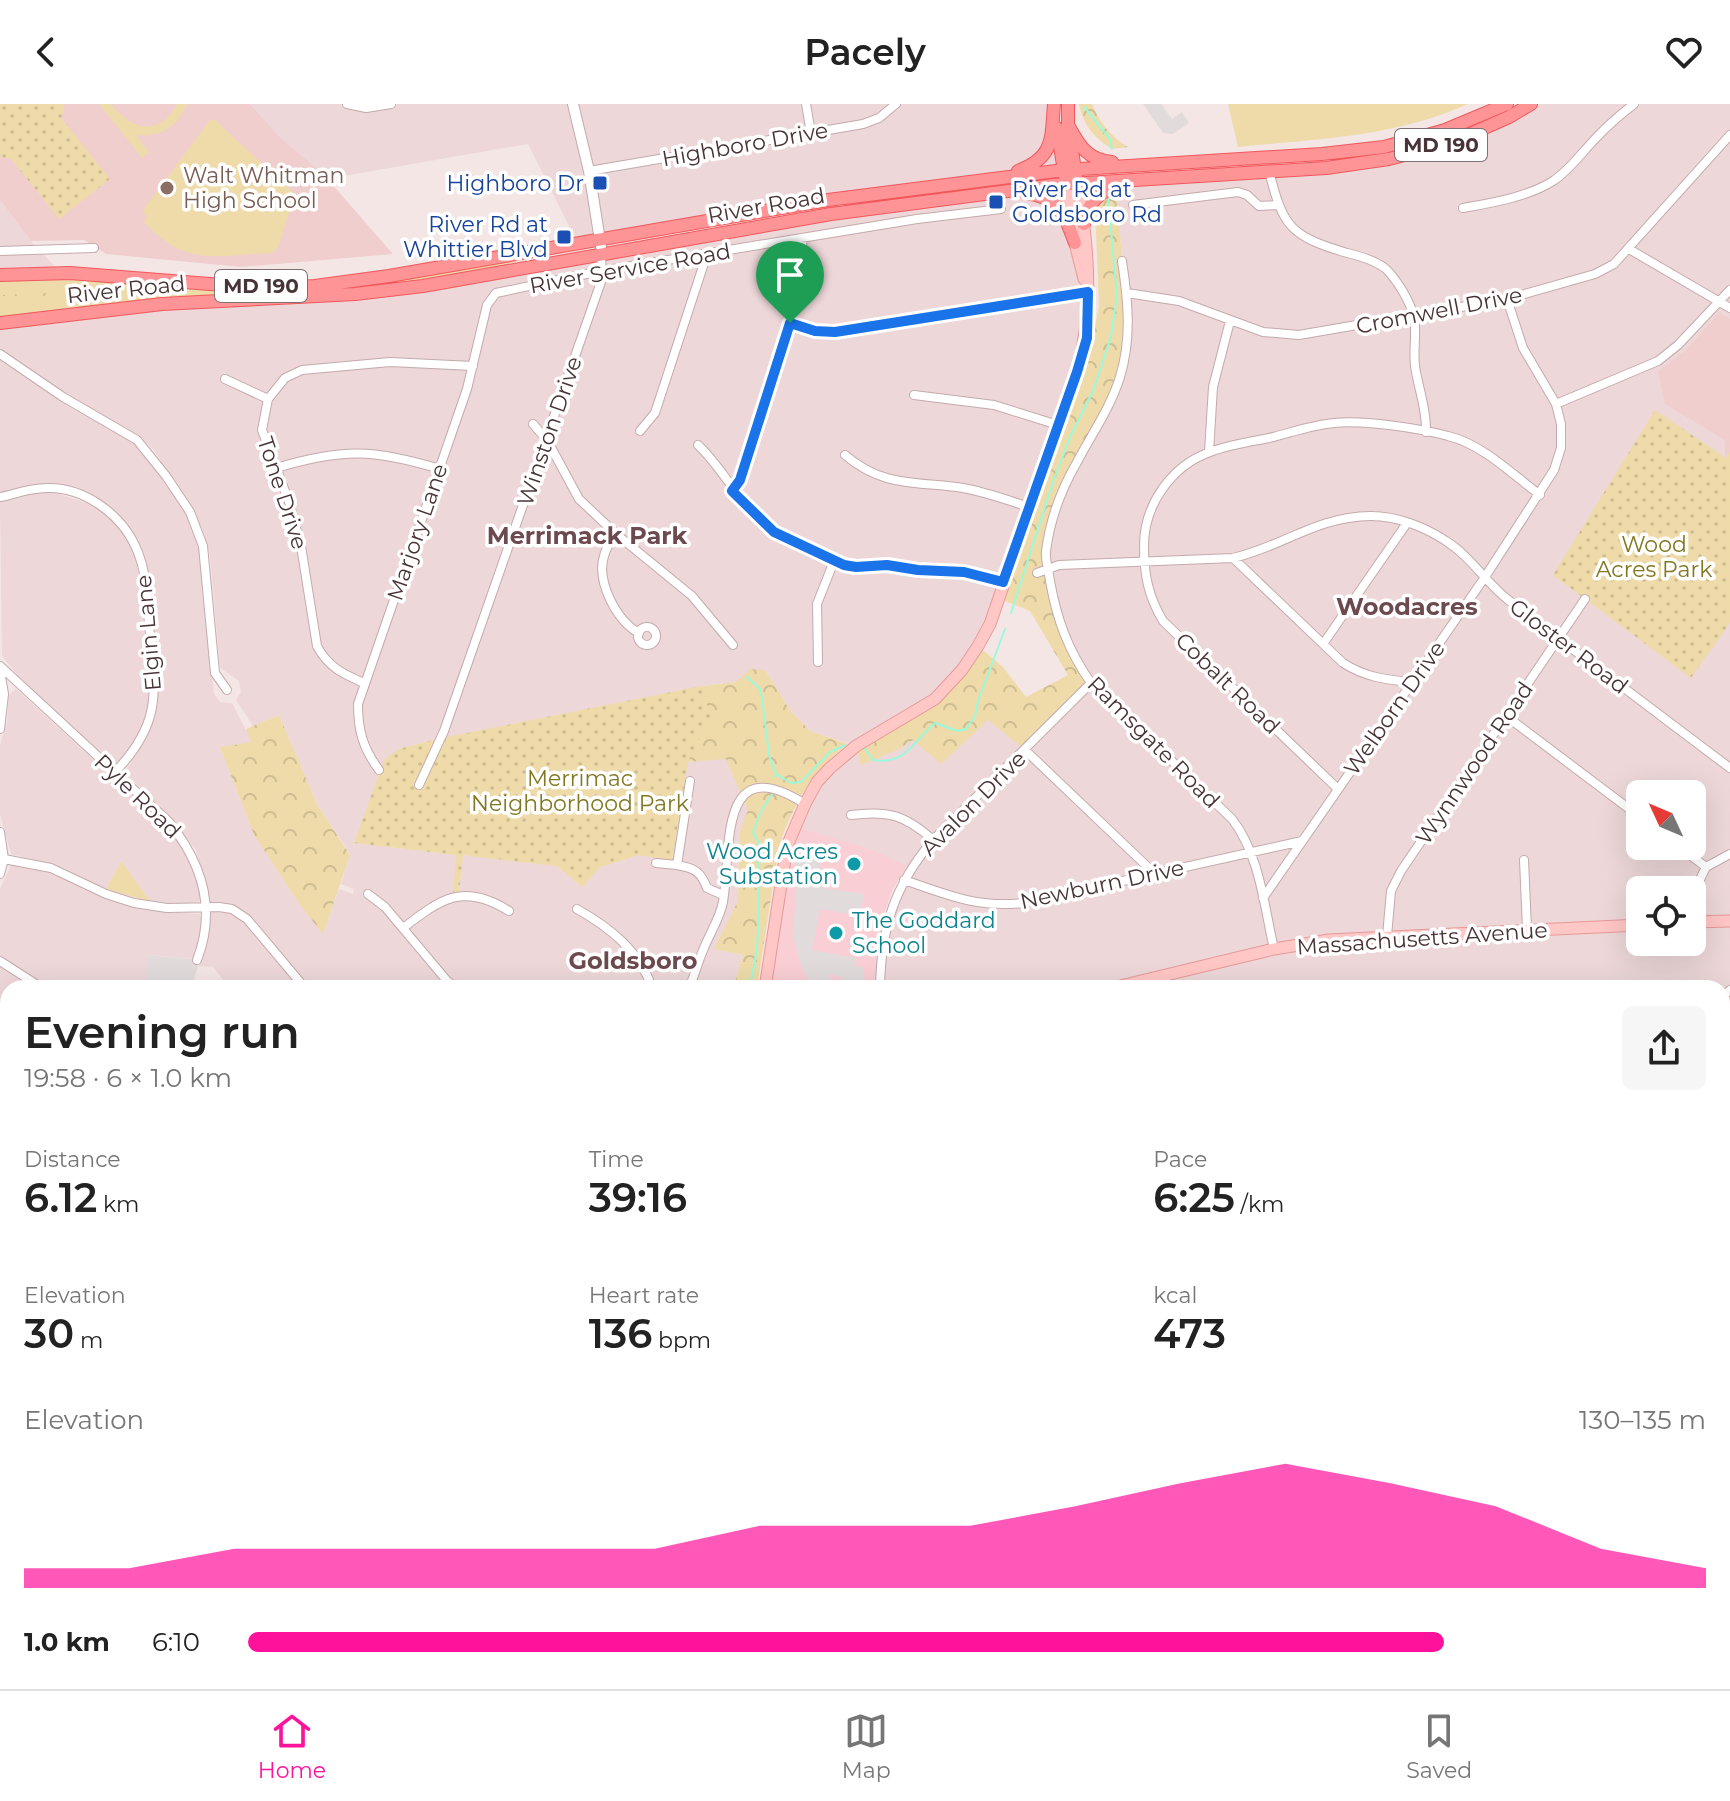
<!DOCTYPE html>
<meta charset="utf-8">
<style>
body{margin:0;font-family:Montserrat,sans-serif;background:#f6f6f6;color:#222;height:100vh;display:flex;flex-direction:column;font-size:30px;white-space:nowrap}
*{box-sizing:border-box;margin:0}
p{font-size:26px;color:#767676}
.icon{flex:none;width:44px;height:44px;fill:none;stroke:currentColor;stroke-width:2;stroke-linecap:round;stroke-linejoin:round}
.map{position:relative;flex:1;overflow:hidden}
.details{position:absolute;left:0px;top:876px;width:1730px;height:710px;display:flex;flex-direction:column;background:#fff;border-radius:24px 24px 0 0;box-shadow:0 8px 32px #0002}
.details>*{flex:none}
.needle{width:52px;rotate:314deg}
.buttons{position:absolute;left:1626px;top:676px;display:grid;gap:16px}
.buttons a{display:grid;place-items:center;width:80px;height:80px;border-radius:12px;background:#fff;box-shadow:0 8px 32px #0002;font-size:40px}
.pin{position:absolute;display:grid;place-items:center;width:68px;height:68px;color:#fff;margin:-82px -34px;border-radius:50% 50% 50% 0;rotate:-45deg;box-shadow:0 0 8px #0007}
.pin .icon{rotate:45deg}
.round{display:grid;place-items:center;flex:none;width:84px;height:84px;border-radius:12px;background:#f6f6f6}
.summary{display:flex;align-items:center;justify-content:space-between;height:136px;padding:0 24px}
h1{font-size:44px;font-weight:600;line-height:60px}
.figures{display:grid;grid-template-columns:repeat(3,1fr);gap:12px;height:136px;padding:8px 24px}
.figures div{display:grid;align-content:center}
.figures b{font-size:40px;font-weight:600}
.figures small{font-size:22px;font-weight:400}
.figures p{font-size:22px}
.chart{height:224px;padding:16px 24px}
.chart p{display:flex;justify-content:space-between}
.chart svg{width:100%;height:144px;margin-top:8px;fill:#ff129b;opacity:.7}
ul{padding:0 24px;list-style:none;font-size:26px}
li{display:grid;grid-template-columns:128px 96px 1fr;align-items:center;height:60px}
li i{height:20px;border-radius:10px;background:#ff129b}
header{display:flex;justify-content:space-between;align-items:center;height:104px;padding:0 24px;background:#fff;font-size:36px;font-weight:600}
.menu{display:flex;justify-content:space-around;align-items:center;height:112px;border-top:2px solid #e0e0e0;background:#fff;font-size:22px;color:#767676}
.menu a{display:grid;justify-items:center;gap:4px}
.menu .on{color:#ff129b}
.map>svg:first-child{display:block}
.residential{fill:#edd7d8;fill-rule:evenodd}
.commercial{fill:#f9ced5}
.education{fill:#f0cece}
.green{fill:#eedba9}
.forest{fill:url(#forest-crowns)}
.park{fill:url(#park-dots)}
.parking{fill:#e2dbdc}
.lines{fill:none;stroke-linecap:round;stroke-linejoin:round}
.stream{stroke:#9bf9db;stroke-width:2}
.minor-casing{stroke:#c4aaac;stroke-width:10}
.tertiary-casing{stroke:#c4aaac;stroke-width:12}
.secondary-casing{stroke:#e79998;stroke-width:13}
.primary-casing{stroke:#f2575b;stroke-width:14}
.minor{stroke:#fff;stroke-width:8}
.tertiary{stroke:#fff;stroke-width:10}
.secondary{stroke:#ffc7c5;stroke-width:11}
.primary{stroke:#ff9496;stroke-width:12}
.route-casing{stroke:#fff;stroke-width:16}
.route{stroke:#1a73e8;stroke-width:10}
.transit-dot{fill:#1a4fb4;stroke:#fff;stroke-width:3}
.education-dot{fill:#8d6e63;stroke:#fff;stroke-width:3}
.culture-dot{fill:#0f9aa8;stroke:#fff;stroke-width:3}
.labels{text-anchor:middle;stroke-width:7;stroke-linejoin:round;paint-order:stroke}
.shield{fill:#fff;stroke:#7f7173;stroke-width:2}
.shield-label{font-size:20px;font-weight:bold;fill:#483437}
.street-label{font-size:22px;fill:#483437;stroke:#fff}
.education-label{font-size:22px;fill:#785e54;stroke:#fff;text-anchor:start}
.transit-label{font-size:22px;fill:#164399;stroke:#fff;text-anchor:end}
.park-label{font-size:22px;fill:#817720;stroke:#fff}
.culture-label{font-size:22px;fill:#0d838f;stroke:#fff;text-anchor:end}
.neighbourhood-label{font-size:24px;font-weight:bold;fill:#6c4a4f;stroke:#fff}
</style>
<header><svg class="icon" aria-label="back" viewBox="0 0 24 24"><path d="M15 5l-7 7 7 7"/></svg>Pacely<svg class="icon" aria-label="heart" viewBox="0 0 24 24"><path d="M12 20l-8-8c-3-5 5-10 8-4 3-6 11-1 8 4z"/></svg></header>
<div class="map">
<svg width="1730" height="1585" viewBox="0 0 1730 1585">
<defs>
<pattern id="forest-crowns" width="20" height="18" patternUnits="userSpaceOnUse" patternTransform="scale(2)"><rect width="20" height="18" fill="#eedba9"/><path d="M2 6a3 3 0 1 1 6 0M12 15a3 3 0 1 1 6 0" fill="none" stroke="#cebd92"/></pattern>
<pattern id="park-dots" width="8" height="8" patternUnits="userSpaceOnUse" patternTransform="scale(2)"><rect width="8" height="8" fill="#eedba9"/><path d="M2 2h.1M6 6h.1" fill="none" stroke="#cebd92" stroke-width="1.8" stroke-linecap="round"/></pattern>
</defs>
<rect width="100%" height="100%" fill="#f5e6e6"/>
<path class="residential" d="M250 0H1055L1064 66 578 140 528 40 332 74 324 71 279 32Z
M1531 0H1730V1585H766L758 1578H1722V884H880V849L911 764 871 746 793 722 805 700 856 642 810 627 790 606 765 566 736 578 702 582 432 636 399 645 354 739 457 751 454 789 459 788 463 751 557 762 582 783 600 763 638 751 672 756 688 658 726 654 749 706 740 727 737 799 714 845 743 851 733 884H230L213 863 198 862 209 813 210 794 196 746 175 718 124 668 143 640 151 621 158 589 145 454 140 440 119 411 107 400 83 387 47 380 0 389V254L70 303 129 335 153 360 186 409 201 452 214 590 220 598 232 599 252 638 220 643 254 731 300 801 323 829 339 785 353 790 354 785 341 780 350 750 317 700 279 611 253 622 236 596 241 588 239 577 220 564 210 452 204 429 191 402 153 345 141 333 75 295 0 245V219L288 195 1066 80 1088 188 1087 234 978 542 988 616 1091 579 1062 530 1046 452 1122 157 1116 76 1326 64 1450 38ZM1640 690H1692V742H1640ZM1640 786H1692V838H1640Z
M0 96 31 137 60 168 0 171Z
M37 389H56L93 401 119 423 128 436 137 459 150 592 147 609 138 633 117 659 111 658 20 574 2 552 0 397Z
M16 585 173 728 195 766 201 792 199 798 174 800 151 798 121 757 106 785 56 761 11 750 0 710V641L7 618 9 591Z
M11 761 49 768 99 792 131 803 167 808 199 810 202 815 200 835 194 855 149 851 145 884H53L33 875 0 853V785Z
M0 863 33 884H8V973L0 971Z
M8 1155V1242L0 1236V1161Z
M0 1247 8 1252V1358L0 1357Z
M0 1365 8 1366V1454L0 1498Z
M8 1499V1578H76L74 1585 0 1583V1543Z
M84 1578H175L176 1585H82Z"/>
<path class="commercial" d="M800 724 872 746 907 762 893 785 884 810 877 857V884H770L792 746Z"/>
<path class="education" d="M0 0H250L279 32 324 71 393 150 241 163 106 150 84 136 31 137 0 96Z
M1719 209 1730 215V358L1725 355V336L1665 300 1658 267 1685 247Z
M0 981 8 984V1155L0 1161Z"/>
<path class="green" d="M99 0H111C131 26 159 34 177 0H187C177 24 160 33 136 31L149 48 142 54Z
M1228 0H1468C1394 33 1317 35 1238 43Z
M210 16H215L295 90 278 143 272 149C215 151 187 164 144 118L147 112 142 107Z
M537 152 488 165 377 184 181 193 0 213V175L83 173 254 187Z
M121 757 151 798 106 785Z"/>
<path class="forest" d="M1079 0H1092C1099 18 1111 33 1128 43L1112 45C1094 34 1083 21 1079 0Z
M1117 86 1122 157 1127 189 1120 273 1060 393 1047 446 1055 505 1091 579 1025 646 988 616 941 660 913 636 899 645 861 661 856 642 914 609 978 542 1003 563 1026 593 1068 571 1030 507 998 494 1086 263 1099 202 1095 105 1102 93Z
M46 189 55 193 56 199 0 207V191Z
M750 565 765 566 790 606 810 627 848 640C813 665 793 701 779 742L757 884H733L743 851 714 845 737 799 740 727 748 706 726 655 688 658 672 756 638 751 600 763 582 783 557 762 469 752 443 634 702 582 736 578Z
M279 611 317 700 350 751 323 830 300 801 254 731 220 643 251 638 246 625Z
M482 1578H758L766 1585H495Z"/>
<path class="park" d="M0 0H64L62 15 110 75 59 115 11 55 0 53Z
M1655 306 1726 354 1730 348V519L1691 574 1553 471Z
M702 582 710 612 688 658 672 756 638 751 600 763 582 783 557 762 463 751 459 789H453L456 751 354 739 384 656 399 645 432 636Z"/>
<path class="parking" d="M1143 0H1161L1172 15 1182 8 1189 19 1173 30 1163 29Z
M804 745 822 748 818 783 864 790 860 812 820 805 812 846 856 854 855 863H863L865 884H842V873L828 870 838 884H813L801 861 793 831 798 761 794 760 796 751H803Z
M148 851 200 856 191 884H145Z"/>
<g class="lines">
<path class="stream" d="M1084 3 1110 35 1112 45
M1011 509 1053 378 1070 333 1093 287 1111 233 1117 192 1108 94
M747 573 760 585 762 593 769 651 776 670
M865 645 873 656C907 661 913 637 935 619L957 627 966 625 975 612 978 597 1005 525
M775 673 776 670 791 679 801 678 830 648 845 641
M749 884C763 835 758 788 758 738L753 728 762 705 773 689
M417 1585 418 1578"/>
<defs>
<path id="minor" d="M347 0 366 4 391 0
M806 0 811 29
M589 67 863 20 879 14 896 0
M1269 67C1283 123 1290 132 1347 149 1360 152 1375 156 1386 165 1397 176 1410 197 1414 213 1417 228 1413 246 1415 262 1418 284 1427 305 1426 328
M1133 101 1238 88 1247 91 1259 102 1277 101
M1463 104C1491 99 1528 93 1553 77 1570 66 1582 48 1597 33 1608 21 1621 10 1634 0
M1629 145 1730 204
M0 147 94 144
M1122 157C1128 196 1132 234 1120 273 1110 305 1091 331 1076 360 1061 386 1050 417 1046 447 1045 457 1049 468 1050 477 1057 516 1068 546 1091 579L1232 715C1260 751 1264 802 1274 845
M1127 189 1179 197 1263 228 1299 231 1507 195 1595 170 1614 160 1730 31
M790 219 815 227 835 228 1088 188
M0 250 63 293 137 336 166 372 190 408 203 442 215 569 227 586
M225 275 268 295
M914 291 994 301 1058 321
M1556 300 1658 257 1678 241 1730 186
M533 320 547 336 579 395 615 429 692 492 733 541
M640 327 655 309 707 150
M698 341C726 367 741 405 774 428 790 440 826 457 846 462 860 465 874 460 889 461 899 462 909 465 919 466 950 469 973 469 1003 478
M1209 348 1213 283 1230 217
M845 351C884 384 916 377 963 384 986 388 1007 396 1029 403
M276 364C343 344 373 345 440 365
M732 387 740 376 804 170 802 136
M0 393C12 391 24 386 36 385 81 378 126 411 140 454 147 475 147 498 149 520 155 585 164 617 115 668
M615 429C611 436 606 444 604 452 596 478 617 517 639 529
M1233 454 1343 559C1365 573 1386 576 1412 578
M1037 469 1059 461 1233 454C1285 442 1314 413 1371 412 1397 412 1425 423 1446 437 1470 452 1485 477 1507 495 1581 552 1656 608 1730 664
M638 532a9 9 0 1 1 18 0a9 9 0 1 1-18 0Z
M1323 540 1407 419
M818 558 817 500 834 457
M0 562 169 718C202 759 217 805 197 856
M0 567 4 590 0 625
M364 579C343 570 328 563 317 542L301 442 289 398 262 326 268 295 285 274 302 266 390 258 473 262
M1506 612 1640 713
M1025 646 1154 769
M379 666C363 644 358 627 358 600L467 285 487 201 496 189 601 167 917 115 1001 105
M690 677 677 761C695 764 701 768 707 784L723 791
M419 681 444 627 602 175 601 150
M1338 685 1163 517C1148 492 1144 470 1144 442 1144 401 1171 362 1210 348 1228 341 1249 338 1269 334 1290 329 1312 321 1334 319 1364 316 1419 324 1448 332 1482 340 1512 370 1540 391
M851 711C888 706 905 711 933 736
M0 728 4 755 0 770
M1678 742 1706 763
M4 755 51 764 106 790 134 799 167 804 219 803 232 805 247 815 305 884
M1524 756 1527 825
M656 759 677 761
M904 776C948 791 976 804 1024 799L1302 737
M368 790 385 803 448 878 458 884
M1692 792 1706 763 1730 750
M1263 794 1485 473 1554 366 1561 344V320L1556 300 1523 244 1507 195
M577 805C609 823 640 847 652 884
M403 824C441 795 463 778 509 807
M1387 832 1391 787 1401 767 1585 495
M0 857 42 884
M689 884C695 871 698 857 704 844 710 829 720 814 723 798 732 745 717 644 805 700
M880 884C881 824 894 782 933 736L1091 579
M1352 884H1383
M1722 893 1730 886
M0 975 8 977
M1722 1038 1730 1033
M0 1241 8 1247
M0 1361 8 1362
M1722 1496 1730 1461
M1722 1519 1730 1526
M0 1522 8 1478
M180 1578 181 1585
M1216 1578 1233 1585
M1290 1578 1292 1585
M1697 1578 1700 1585
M78 1585 80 1578
M215 1585 226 1578
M1513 1585 1516 1578
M1690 1585V1578"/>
<path id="tertiary" d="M573 0 589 67 601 143"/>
<path id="secondary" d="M1066 80 1075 139 1084 175
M1692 818 1730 817
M765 884 787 742 805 700 817 678 830 664 856 642 935 595 962 566 978 542 990 520 1077 268C1094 207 1089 141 1077 78
M1112 884 1274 845 1329 836 1640 821
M482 1578 495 1585
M303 1583 361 1578
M265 1585 276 1578"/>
<path id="primary" d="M1068 0V21L1076 72
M1068 21C1079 41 1087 56 1112 58
M1057 24 1065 73
M1018 67C1055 53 1051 34 1054 0
M1026 89C1061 94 1064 110 1075 139
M1084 120C1087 96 1102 87 1123 79
M0 171 70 169 248 183 315 182 389 172 828 96 1064 66 1322 50 1384 43 1445 26 1507 0
M0 219 162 200 355 190 423 182 831 110 1054 81 1326 64 1389 55 1450 39 1509 13 1531 0"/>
</defs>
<use href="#minor" class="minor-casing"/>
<use href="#tertiary" class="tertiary-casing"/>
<use href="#secondary" class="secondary-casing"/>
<use href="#primary" class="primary-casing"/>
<use href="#minor" class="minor"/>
<use href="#tertiary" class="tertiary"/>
<use href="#secondary" class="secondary"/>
<use href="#primary" class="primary"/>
</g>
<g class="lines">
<defs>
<path id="route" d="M1088 188 1087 234 1077 268 1003 478 964 468 918 466 887 461 856 463 844 461 774 428 732 387 740 376 790 219 815 227 835 228Z"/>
</defs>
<use href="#route" class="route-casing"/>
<use href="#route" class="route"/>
</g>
<g class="transit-dot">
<rect x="592" y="71" width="16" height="16" rx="4"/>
<rect x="988" y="90" width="16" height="16" rx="4"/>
<rect x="556" y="125" width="16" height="16" rx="4"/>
</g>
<circle class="education-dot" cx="167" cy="84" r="8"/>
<g class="culture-dot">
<circle cx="854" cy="760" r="8"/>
<circle cx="836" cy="829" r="8"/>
</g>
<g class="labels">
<g class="shield">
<rect x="1395" y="25" width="92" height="32" rx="6"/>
<rect x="215" y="166" width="92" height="32" rx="6"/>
</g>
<g class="shield-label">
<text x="1441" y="48">MD 190</text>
<text x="261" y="189">MD 190</text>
</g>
<g class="street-label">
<text transform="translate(745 40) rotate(-10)" y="8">Highboro Drive</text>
<text transform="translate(766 101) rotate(-10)" y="8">River Road</text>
<text transform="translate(630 164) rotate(-10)" y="8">River Service Road</text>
<text transform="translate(126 185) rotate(-6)" y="8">River Road</text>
<text transform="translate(1439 206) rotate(-11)" y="8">Cromwell Drive</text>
<text transform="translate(549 327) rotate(-71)" y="8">Winston Drive</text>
<text transform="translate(283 389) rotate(72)" y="8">Tone Drive</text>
<text transform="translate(417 428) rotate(-71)" y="8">Marjory Lane</text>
<text transform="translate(148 529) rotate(-95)" y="8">Elgin Lane</text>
<text transform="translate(1569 542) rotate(37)" y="8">Gloster Road</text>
<text transform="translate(1228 579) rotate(44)" y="8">Cobalt Road</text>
<text transform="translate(1394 604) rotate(-55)" y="8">Welborn Drive</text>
<text transform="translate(1154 638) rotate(45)" y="8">Ramsgate Road</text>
<text transform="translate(1474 659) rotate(-56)" y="8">Wynnwood Road</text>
<text transform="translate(138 692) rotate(44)" y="8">Pyle Road</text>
<text transform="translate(973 699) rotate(-45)" y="8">Avalon Drive</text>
<text transform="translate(1102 780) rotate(-12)" y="8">Newburn Drive</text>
<text transform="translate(1422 834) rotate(-4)" y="8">Massachusetts Avenue</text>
</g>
<g class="education-label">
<text x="183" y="79">Walt Whitman<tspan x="183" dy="25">High School</tspan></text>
</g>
<g class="transit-label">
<text x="584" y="87">Highboro Dr</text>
<text x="1012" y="93" text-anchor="start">River Rd at<tspan x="1012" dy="25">Goldsboro Rd</tspan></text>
<text x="548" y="128">River Rd at<tspan x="548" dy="25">Whittier Blvd</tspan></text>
</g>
<g class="park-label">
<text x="1654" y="448">Wood<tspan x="1654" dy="25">Acres Park</tspan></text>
<text x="580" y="682">Merrimac<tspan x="580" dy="25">Neighborhood Park</tspan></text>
</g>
<g class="culture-label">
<text x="838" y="755">Wood Acres<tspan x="838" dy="25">Substation</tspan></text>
<text x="852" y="824" text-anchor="start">The Goddard<tspan x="852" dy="25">School</tspan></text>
</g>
<g class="neighbourhood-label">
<text x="587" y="440">Merrimack Park</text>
<text x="1407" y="511">Woodacres</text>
<text x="633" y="865">Goldsboro</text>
</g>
</g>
</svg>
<div class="buttons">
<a><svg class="needle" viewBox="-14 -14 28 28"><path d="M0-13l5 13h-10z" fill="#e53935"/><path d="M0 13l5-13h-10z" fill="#767676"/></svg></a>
<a><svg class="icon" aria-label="locate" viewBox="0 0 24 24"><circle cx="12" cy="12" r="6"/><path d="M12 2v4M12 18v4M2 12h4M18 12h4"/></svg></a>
</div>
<div class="pin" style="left:790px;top:219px;background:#1e9e55"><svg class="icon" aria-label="arrive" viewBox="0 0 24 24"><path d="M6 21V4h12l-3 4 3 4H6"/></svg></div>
<section class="details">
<div class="summary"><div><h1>Evening run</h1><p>19:58 · 6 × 1.0 km</p></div><a class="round"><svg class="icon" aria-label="share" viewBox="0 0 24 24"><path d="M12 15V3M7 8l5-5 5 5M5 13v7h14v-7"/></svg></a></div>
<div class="figures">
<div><p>Distance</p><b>6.12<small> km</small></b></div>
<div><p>Time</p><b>39:16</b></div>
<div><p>Pace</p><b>6:25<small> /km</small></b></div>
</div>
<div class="figures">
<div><p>Elevation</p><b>30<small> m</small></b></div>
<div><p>Heart rate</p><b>136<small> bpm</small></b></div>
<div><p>kcal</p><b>473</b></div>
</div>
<div class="chart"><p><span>Elevation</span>130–135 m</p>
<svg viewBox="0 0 160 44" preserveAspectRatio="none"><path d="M0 44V38L10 38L20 32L30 32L40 32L50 32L60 32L70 25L80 25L90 25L100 19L110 12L120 6L130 12L140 19L150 32L160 38V44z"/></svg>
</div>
<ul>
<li><b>1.0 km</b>6:10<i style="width:82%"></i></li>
</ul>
</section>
</div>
<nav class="menu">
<a class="on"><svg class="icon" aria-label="home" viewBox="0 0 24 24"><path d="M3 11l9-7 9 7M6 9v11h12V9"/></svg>Home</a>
<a><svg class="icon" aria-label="map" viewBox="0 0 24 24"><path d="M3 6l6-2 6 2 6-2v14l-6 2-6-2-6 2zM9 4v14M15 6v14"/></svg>Map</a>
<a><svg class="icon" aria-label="saved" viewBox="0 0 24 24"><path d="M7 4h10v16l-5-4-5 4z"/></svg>Saved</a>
</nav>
